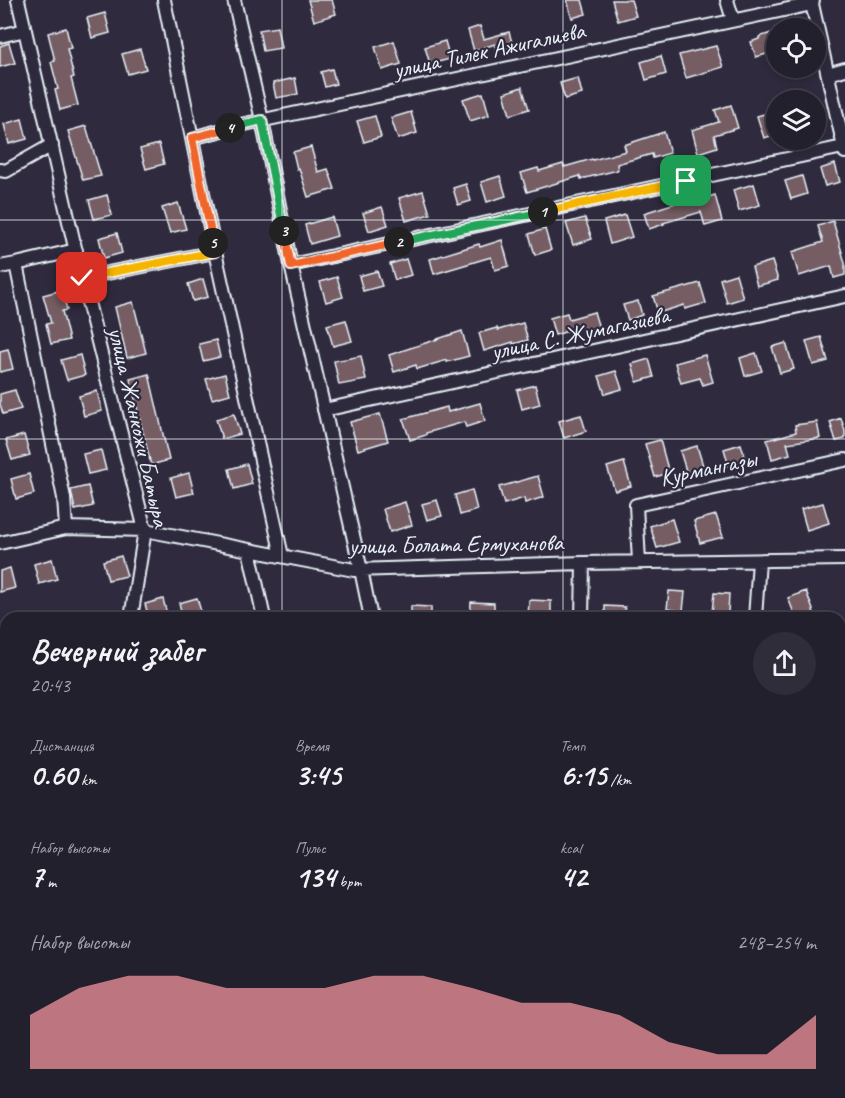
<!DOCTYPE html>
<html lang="ru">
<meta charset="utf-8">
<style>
body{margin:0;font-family:Caveat,sans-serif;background:#2f2d3a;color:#f1f3f6;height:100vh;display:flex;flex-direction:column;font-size:22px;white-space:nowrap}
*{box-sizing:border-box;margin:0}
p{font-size:20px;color:#a3a3aa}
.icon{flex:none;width:33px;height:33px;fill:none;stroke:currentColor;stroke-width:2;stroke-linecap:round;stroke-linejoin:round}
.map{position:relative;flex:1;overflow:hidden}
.panel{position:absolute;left:0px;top:612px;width:846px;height:486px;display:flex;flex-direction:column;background:#23202e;border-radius:18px 18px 0 0;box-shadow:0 3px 9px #0003,0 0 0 2px #403e4a}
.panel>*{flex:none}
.buttons{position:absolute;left:766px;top:18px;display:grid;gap:12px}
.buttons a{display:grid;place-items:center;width:60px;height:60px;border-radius:50%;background:#23202e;box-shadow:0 3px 9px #0003,0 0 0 2px #403e4a;font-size:30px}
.pin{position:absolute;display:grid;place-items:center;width:51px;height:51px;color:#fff;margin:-26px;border-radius:12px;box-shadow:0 3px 9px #0006}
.km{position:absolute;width:30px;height:30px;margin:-15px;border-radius:50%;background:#222;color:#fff;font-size:16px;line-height:30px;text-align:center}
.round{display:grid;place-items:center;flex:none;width:63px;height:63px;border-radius:32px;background:#2f2d3a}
.summary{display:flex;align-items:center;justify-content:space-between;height:102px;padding:0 30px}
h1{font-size:33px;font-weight:800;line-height:45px}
.figures{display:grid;grid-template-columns:repeat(3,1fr);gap:9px;height:102px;padding:6px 30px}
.figures div{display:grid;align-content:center}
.figures b{font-size:30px;font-weight:800}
.figures small{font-size:16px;font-weight:400}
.figures p{font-size:16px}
.chart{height:168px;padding:12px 30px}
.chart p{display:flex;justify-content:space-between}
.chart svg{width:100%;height:108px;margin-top:6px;fill:#ff9aa2;opacity:.7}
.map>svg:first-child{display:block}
.building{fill:#745d63;stroke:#e8f1f8;stroke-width:1.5}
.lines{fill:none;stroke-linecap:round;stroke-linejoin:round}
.minor-casing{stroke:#e8f1f8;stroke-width:16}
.minor{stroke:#2f2a3d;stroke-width:12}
.split-1-casing{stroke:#fff;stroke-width:12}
.split-2-casing{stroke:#fff;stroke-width:12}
.split-3-casing{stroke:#fff;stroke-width:12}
.split-4-casing{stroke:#fff;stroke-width:12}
.split-5-casing{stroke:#fff;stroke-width:12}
.split-6-casing{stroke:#fff;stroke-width:12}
.split-1{stroke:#f5b400;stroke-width:8}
.split-2{stroke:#22a559;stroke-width:8}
.split-3{stroke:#f0652b;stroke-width:8}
.split-4{stroke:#22a559;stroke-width:8}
.split-5{stroke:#f0652b;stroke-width:8}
.split-6{stroke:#f5b400;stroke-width:8}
.grid{fill:none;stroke:#e8f1f8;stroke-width:1.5;stroke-opacity:0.55}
.labels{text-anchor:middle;stroke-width:4.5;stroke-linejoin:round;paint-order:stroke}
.street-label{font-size:24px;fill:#e8f1f8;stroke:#2f2a3d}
</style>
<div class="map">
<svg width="845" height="1098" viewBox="0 0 845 1098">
<rect width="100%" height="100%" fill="#2f2a3d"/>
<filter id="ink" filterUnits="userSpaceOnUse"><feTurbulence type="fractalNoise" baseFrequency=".0167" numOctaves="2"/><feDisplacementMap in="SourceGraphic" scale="12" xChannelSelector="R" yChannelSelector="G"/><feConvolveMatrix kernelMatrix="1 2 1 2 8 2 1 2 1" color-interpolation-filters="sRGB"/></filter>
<g filter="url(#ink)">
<path class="building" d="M308 0H332L336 14 314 21Z
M567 0H582L586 14 572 18Z
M612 0H631L636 16 618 21Z
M105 13 110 33 92 38 87 18Z
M480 26 484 39 509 32 513 46 497 51 495 44 474 51 468 30Z
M277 27 281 48 263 51 259 30Z
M66 28 71 48 67 49 74 77 71 78 78 105 60 110 55 90 58 89 51 62 55 61 48 33Z
M777 31V51L756 57 751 42 759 39V37Z
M394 41 401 64 382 70 375 47Z
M445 41 450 59 430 64 425 47Z
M9 43 15 63 0 67V46Z
M716 46 723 67 686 78 679 55Z
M140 49 146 69 128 74 122 54Z
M661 56 666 74 646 80 641 62Z
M332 69 336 84 325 87 321 72Z
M295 78 298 94 276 98 273 83Z
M578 78 582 94 565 99 560 83Z
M522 87 529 109 510 115 504 93Z
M483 93 489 115 470 121 463 99Z
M731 105 738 128 714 135 717 147 698 153 692 130 719 122 715 110Z
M775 111 777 118V134L764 138 757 116Z
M411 112 417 133 398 139 391 118Z
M375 116 381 137 364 142 357 121Z
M22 119 27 139 9 144 4 124Z
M86 126 101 176 83 180 68 131Z
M664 132 670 153 653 158 652 154 617 164 618 170 581 179 580 176 527 192 521 173 538 168 539 171 563 164 564 167 592 159 593 160 626 151 624 145Z
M159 144 164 164 146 169 140 149Z
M311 147 318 172 328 169 335 189 308 197 299 168 297 169 293 152Z
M835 164 840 182 825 186 820 169Z
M500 176 506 196 487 202 481 182Z
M802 176 807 194 791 199 785 181Z
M466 184 471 201 458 205 453 188Z
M754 184 760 205 739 211 733 190Z
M423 191 430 214 406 221 399 198Z
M107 195 112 215 94 219 89 200Z
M715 195 722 221 705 226 701 212 663 223 664 224 649 229 644 213 688 199 689 203Z
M178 203 186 229 170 233 162 208Z
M382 207 388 225 369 231 363 213Z
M625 215 632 237 610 244 604 221Z
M332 217 337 236 310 244 305 225Z
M585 218 592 239 573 245 566 223Z
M833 221 845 263V275L834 278 831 266 799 276 792 252 823 242 818 226Z
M545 229 551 250 535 255 529 234Z
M117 233 122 253 104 258 99 238Z
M502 240 509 266 495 270 491 257 434 274 430 259 479 244 480 247Z
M406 259 411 275 395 280 390 264Z
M772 261 778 280 757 286 752 267Z
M377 271 382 286 363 291 359 276Z
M736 274 743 298 727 303 720 279Z
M337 277 343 297 326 302 320 282Z
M203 279 208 297 193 301 188 284Z
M700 283 706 303 685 309 684 305 658 313 653 296Z
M62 290 67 310 62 311 69 340 51 344 46 324 51 323 43 295Z
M638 301 642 315 628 320 623 305Z
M133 302 146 353 127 358 115 307Z
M594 312 599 328 583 333 581 327 555 335 550 318 567 313 569 319Z
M346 320 352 341 333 346 327 325Z
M523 323 528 340 513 344V342L484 351 479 333 497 328 498 330Z
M462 331 469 356 447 362V360L417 369 416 365 394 372 389 355Z
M821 337 828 361 813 365 806 341Z
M216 340 220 357 203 361 199 344Z
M786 343 794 369 780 373 772 347Z
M8 349 13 369 0 372V351Z
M756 353 762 371 745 376 740 358Z
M80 355 85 375 67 380 61 360Z
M705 355 713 382 703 385 700 378 681 383 675 363Z
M361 356 366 380 339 385 334 361Z
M649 359 654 377 637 382 632 364Z
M616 371 622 389 605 394 599 376Z
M149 374 169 460 151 465 130 379Z
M225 374 230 394 212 399 206 379Z
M535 385 540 404 522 409 517 390Z
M15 390 21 409 3 414 0 404V394Z
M97 391 102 411 84 416 79 396Z
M480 403 485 421 466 427 464 422 426 433V435L410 440 403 419 447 407 448 412Z
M234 414 240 434 222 439 216 419Z
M380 414 388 441 358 450 350 422Z
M581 415 586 431 564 438 559 421Z
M841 418 845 431V439L836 441 830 422Z
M817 422 820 438 787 443 790 454 772 459 767 440 796 432 795 425Z
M24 435 30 455 12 460 6 440Z
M660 440 669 473 655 477 645 444Z
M741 444 746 461 729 466 724 449Z
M697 446 704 469 687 474 680 451Z
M101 450 106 470 88 474 83 454Z
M624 462 631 486 615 491 607 467Z
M247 464 252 484 234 489 229 469Z
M189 473 194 493 176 497 171 478Z
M29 474 34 494 16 499 11 479Z
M538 476 544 497 525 503 524 498 504 504 499 487Z
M88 486 93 506 75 510 71 490Z
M472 490 477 510 460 515 455 495Z
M437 500 442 516 427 520 422 504Z
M405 502 412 525 390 532 383 509Z
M823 503 829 523 807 530 801 509Z
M716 515 723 537 700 543 694 521Z
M672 519 679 542 657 548 650 526Z
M121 556 127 576 108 580 103 561Z
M52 559 57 579 39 584 34 564Z
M10 568 15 588 0 592V571Z
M669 591 685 592 683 611 667 609Z
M806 591 816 618H796L788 598Z
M714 593 729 594 728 613 712 612Z
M197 598 203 618H183L179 603Z
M163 599 168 618H149L145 604Z
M529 600 551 601V618H528Z
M471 602 494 603V618H470Z
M411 606 431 607V618H411Z
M605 606 625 607V618H605Z"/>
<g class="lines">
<defs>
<path id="minor" d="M18 0 82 278 145 530 131 618
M164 0 215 252 282 556
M234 0 262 120 291 265 361 570 371 618
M727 0 733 20
M813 0 812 4 845 152
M0 36 25 30
M828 74 845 69
M192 138 245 124 812 4
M0 170 6 171 52 145
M16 264 64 498 66 528
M291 265 843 147
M0 267 16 264 76 250
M82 278 215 252
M324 410 845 296
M0 543 66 528 145 530 354 570 583 563 845 559
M249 550 264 618
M639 562 636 505 845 460
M582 618 583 563
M755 618 759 561
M0 690 6 689
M0 846 6 845
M0 993 6 991
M840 995 845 994
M370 1092 371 1098
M471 1092 472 1098
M774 1092 776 1098
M65 1098 93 1092
M752 1098 759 1092"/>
</defs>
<use href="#minor" class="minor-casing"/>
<use href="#minor" class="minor"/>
</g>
</g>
<g class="lines" filter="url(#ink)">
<defs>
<path id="split-1" d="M543 212 686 181"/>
<path id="split-2" d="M399 242 543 212"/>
<path id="split-3" d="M284 231 291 266 399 242"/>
<path id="split-4" d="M230 128 262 120 284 231"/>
<path id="split-5" d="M213 243 192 138 230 128"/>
<path id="split-6" d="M82 278 215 252 213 243"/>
</defs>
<use href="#split-1" class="split-1-casing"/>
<use href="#split-2" class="split-2-casing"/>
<use href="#split-3" class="split-3-casing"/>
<use href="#split-4" class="split-4-casing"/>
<use href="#split-5" class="split-5-casing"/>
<use href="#split-6" class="split-6-casing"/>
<use href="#split-1" class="split-1"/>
<use href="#split-2" class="split-2"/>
<use href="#split-3" class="split-3"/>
<use href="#split-4" class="split-4"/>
<use href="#split-5" class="split-5"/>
<use href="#split-6" class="split-6"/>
</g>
<path class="grid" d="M282 0V618M563 0V618M0 220H845M0 439H845M0 659H6M840 659H845M0 878H6M840 878H845M282 1092V1098M563 1092V1098"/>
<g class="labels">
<g class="street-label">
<text transform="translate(489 50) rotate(-12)" y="8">улица Тилек Ажигалиева</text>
<text transform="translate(580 333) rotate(-12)" y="8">улица С. Жумагазиева</text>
<text transform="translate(139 427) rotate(77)" y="8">улица Жанкожи Батыра</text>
<text transform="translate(708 468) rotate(-12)" y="8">Курмангазы</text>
<text transform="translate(456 544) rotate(-1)" y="8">улица Болата Ермуханова</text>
</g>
</g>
</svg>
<div class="buttons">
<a><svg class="icon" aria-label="locate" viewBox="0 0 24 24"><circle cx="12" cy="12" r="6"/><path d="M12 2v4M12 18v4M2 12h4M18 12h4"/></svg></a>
<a><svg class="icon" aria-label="layers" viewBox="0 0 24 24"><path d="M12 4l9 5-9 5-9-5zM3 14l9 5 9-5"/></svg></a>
</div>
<div class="pin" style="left:686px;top:181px;background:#1e9e55"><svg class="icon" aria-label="arrive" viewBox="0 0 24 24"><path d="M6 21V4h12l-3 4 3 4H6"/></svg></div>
<div class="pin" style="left:82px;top:278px;background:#d93025"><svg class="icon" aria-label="check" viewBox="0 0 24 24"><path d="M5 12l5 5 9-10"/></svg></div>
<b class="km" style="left:543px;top:212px">1</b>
<b class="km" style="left:399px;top:242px">2</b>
<b class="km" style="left:284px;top:231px">3</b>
<b class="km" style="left:230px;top:128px">4</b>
<b class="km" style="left:213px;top:243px">5</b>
<section class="panel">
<div class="summary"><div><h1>Вечерний забег</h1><p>20:43</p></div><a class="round"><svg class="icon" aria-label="share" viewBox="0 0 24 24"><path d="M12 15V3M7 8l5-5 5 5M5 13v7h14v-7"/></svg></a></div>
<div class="figures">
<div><p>Дистанция</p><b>0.60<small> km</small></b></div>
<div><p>Время</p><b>3:45</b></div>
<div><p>Темп</p><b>6:15<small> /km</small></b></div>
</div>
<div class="figures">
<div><p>Набор высоты</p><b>7<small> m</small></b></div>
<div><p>Пульс</p><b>134<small> bpm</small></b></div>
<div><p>kcal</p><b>42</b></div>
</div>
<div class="chart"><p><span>Набор высоты</span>248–254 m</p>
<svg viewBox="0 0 160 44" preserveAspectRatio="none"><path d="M0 44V22L10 11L20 6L30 6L40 11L50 11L60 11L70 6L80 6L90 11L100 17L110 17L120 22L130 33L140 38L150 38L160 22V44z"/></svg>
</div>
</section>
</div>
